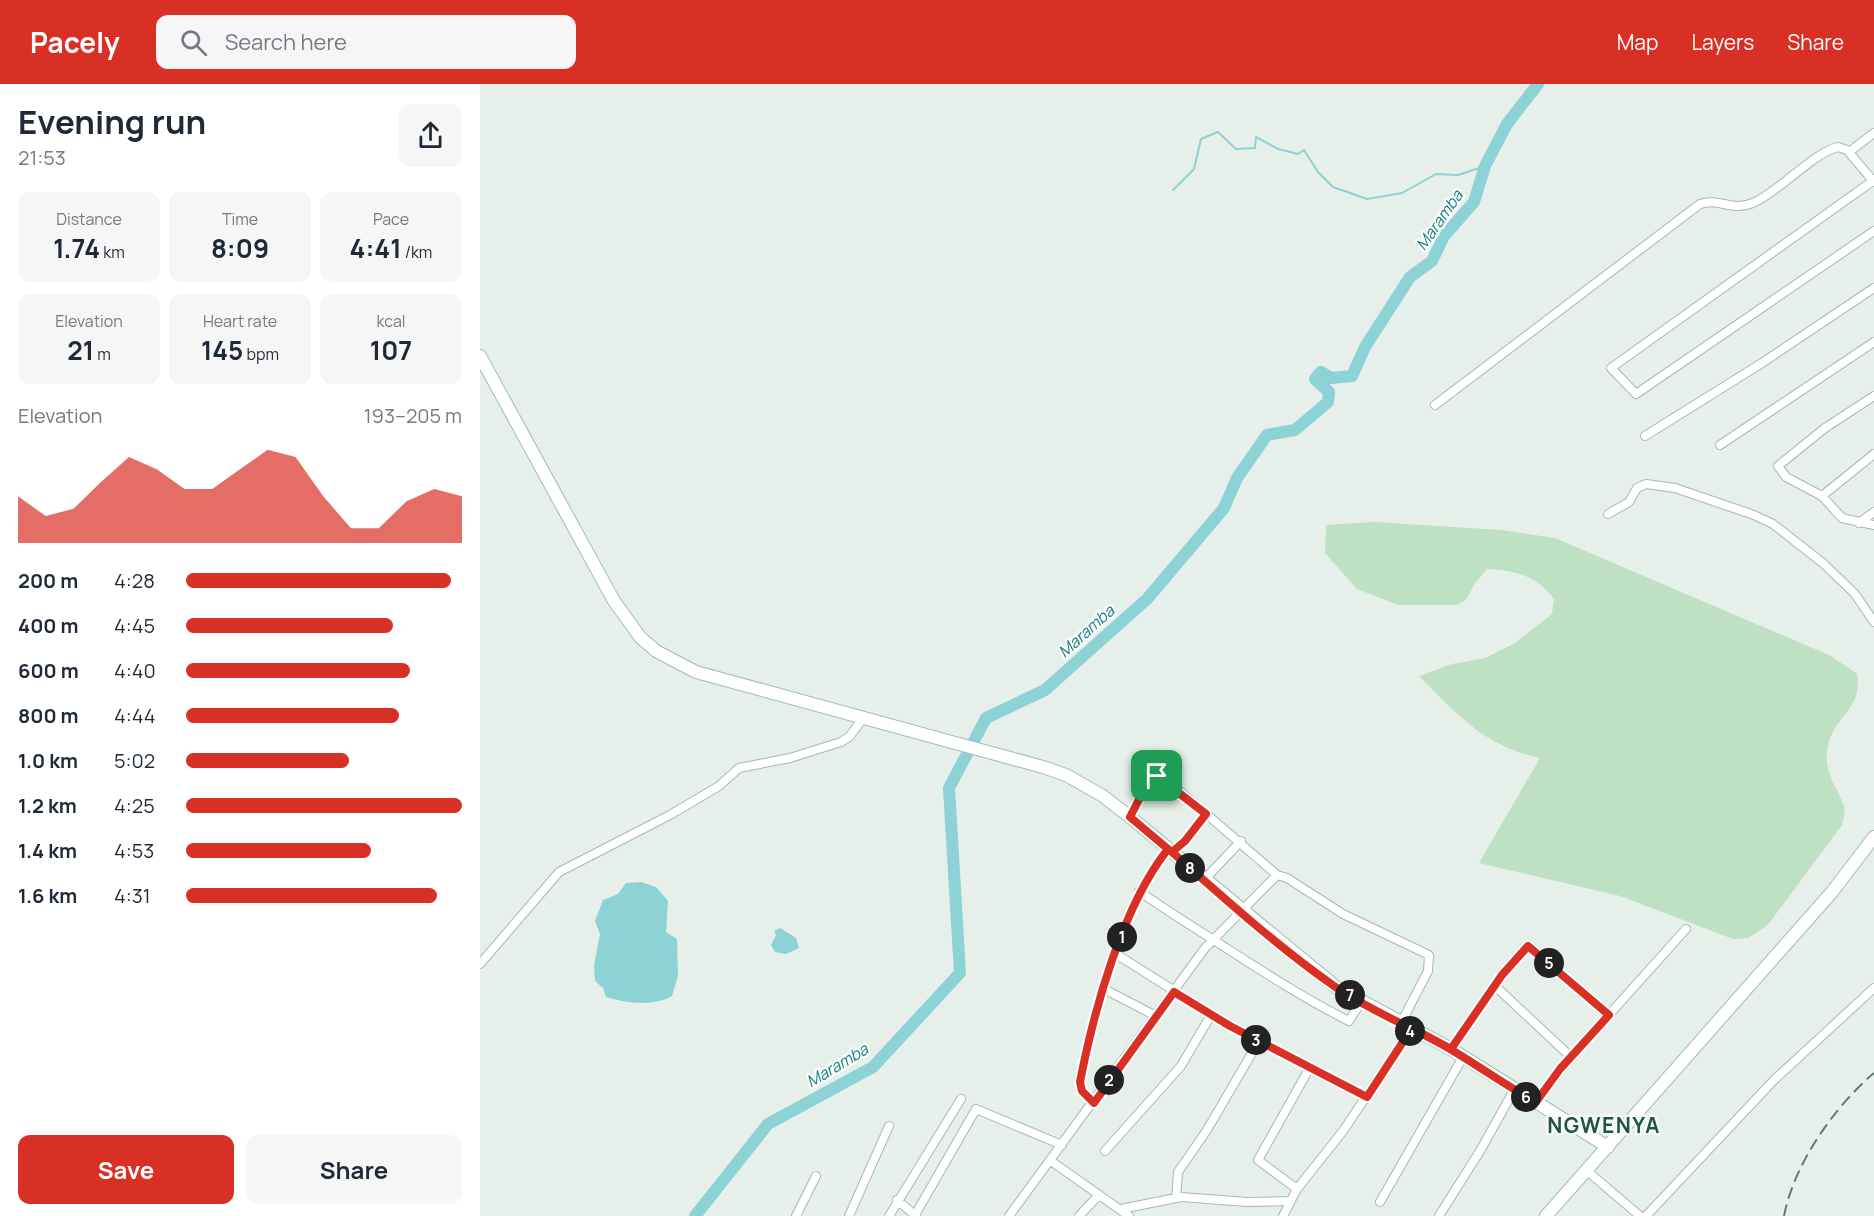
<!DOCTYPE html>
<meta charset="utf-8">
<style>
body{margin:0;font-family:Manrope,sans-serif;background:#f6f6f7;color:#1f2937;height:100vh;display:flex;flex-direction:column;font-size:22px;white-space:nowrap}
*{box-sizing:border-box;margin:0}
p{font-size:20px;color:#747a83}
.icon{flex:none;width:33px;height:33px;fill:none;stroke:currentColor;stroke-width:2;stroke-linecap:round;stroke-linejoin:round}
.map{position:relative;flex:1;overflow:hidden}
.side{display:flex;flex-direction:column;background:#fff;width:480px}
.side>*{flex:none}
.pin{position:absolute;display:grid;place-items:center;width:51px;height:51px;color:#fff;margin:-26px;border-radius:12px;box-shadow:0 3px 9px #0006}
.km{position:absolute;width:30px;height:30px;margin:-15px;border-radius:50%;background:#222;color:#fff;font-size:16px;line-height:30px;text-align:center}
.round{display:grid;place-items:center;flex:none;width:63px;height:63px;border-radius:12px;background:#f6f6f7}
.overview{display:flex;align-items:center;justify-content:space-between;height:102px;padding:0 18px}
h1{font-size:33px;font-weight:700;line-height:45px}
.figures{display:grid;grid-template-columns:repeat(3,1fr);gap:9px;height:102px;padding:6px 18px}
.figures div{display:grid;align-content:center;border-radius:12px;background:#f6f6f7;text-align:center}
.figures b{font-size:26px;font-weight:700}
.figures small{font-size:16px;font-weight:400}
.figures p{font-size:16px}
.chart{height:168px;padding:12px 18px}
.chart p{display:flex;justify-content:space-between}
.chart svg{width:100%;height:108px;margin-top:6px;fill:#d93025;opacity:.7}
.primary-button{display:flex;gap:12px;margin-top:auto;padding:12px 18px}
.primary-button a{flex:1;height:69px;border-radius:12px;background:#d93025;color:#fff;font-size:24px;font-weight:700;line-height:69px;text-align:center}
.primary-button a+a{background:#f6f6f7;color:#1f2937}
ul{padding:0 18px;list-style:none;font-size:20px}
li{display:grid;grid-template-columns:96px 72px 1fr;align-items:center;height:45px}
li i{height:15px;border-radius:8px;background:#d93025}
header{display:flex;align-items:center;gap:36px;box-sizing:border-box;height:84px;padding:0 30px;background:#d93025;color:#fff}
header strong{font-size:28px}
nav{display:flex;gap:33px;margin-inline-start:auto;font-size:21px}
.search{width:420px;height:54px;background:#f6f6f7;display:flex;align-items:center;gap:15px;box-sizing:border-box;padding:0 21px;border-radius:12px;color:#747a83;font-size:22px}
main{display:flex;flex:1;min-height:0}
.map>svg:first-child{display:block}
.green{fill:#bee0c3}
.water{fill:#8dd2d4}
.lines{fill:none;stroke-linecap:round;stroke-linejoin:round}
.stream{stroke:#8dd2d4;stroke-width:2}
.river{stroke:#8dd2d4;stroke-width:12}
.street-casing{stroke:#a8b8b0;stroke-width:10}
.secondary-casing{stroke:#a4bbb0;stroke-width:14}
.street{stroke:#fff;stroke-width:8}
.secondary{stroke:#fff;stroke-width:12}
.rail{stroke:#5f7d71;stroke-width:2;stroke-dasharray:12 6;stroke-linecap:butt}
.route-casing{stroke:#fff;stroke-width:12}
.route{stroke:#d93025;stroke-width:8}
.labels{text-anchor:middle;stroke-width:5;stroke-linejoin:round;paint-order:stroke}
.water-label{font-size:16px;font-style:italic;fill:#1b7c80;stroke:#f7fbf8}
.district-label{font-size:21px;font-weight:bold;letter-spacing:1.5px;fill:#1f5541;stroke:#f7fbf8}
</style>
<header>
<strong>Pacely</strong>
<div class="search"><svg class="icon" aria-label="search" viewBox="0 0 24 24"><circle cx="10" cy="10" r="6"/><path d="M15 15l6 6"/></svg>Search here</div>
<nav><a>Map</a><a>Layers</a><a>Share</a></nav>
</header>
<main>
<section class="side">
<div class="overview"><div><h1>Evening run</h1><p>21:53</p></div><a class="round"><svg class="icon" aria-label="share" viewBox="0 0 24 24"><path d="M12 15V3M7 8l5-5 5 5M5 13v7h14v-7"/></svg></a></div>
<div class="figures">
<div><p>Distance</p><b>1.74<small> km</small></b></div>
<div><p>Time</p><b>8:09</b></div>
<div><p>Pace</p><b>4:41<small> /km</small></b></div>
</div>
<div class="figures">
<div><p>Elevation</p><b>21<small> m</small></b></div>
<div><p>Heart rate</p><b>145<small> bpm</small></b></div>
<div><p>kcal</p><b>107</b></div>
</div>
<div class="chart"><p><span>Elevation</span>193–205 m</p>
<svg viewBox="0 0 160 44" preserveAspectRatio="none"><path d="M0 44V25L10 33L20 30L30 19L40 9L50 14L60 22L70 22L80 14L90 6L100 9L110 25L120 38L130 38L140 27L150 22L160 25V44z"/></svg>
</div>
<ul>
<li><b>200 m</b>4:28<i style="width:96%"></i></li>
<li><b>400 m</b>4:45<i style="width:75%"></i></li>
<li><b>600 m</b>4:40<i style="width:81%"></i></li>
<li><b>800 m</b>4:44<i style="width:77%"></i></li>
<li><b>1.0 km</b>5:02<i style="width:59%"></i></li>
<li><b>1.2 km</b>4:25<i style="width:100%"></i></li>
<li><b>1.4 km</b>4:53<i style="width:67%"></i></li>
<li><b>1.6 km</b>4:31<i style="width:91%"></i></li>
</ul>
<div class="primary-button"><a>Save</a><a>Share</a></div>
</section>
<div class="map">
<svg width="1394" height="1132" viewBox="0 0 1394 1132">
<rect width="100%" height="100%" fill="#e6efe9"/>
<path class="green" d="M894 438 1021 446 1075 454 1351 572 1377 590C1383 625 1355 631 1348 661 1342 688 1356 700 1364 722 1366 727 1363 735 1362 741L1287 842 1268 854 1253 855 1140 812 999 779 1060 674C1004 662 978 631 939 592L972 580 1005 574 1035 559 1072 530 1074 515C1057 492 1035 486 1007 485L995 499 986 516 977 521H918L877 505 845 469 846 441Z"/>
<path class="water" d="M161 798 176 803 188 817 186 848 197 855 198 892 192 912C172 923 147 919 126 913L123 904 115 897 114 881 120 850 115 837 123 816 138 810 146 799Z
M300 844 316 854 319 864 306 870 295 868 291 861 296 851 294 847Z"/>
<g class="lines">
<path class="stream" d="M693 106 714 85 721 55 738 48 756 65 775 64 776 53 798 65 818 70 824 66 838 88 853 103 887 115 922 109 956 90 978 91 1005 82"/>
<path class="river" d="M215 1132 288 1040 393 983 480 889 469 704 506 634 565 606 667 515 744 424 757 394 787 351 815 346 848 318 849 308 835 295 841 288 851 294 872 292 885 263 930 193 952 177 964 152 994 118 1005 82 1027 40 1058 0"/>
<defs>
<path id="street" d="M1369 68 1394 49
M1394 96 1131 284 1156 310 1394 147
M1394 312 1345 344 1298 382 1306 393 1342 412 1362 434 1394 441
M955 321 1220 120C1239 113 1252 129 1275 118 1301 106 1333 69 1358 63L1367 66 1394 98
M1165 352 1282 279 1394 204
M1240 361 1394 258
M1342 412 1394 370
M1128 430 1149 418 1157 404 1166 400 1195 404 1274 431 1293 440 1344 480 1375 510 1394 538
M1379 439 1394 428
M650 733 672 690 675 691 701 708 797 791
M692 768 705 757 726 730
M724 796 761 757
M659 807C687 827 715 844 743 862 785 889 825 915 869 937L881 918
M636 870 750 942 887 1013
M0 880 79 788 190 731 239 702 259 684 310 674 361 658 369 653 384 633
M1015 902 1091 973
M624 905 676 932
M971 965 1022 892 1048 862 1129 931
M1056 1018 1091 973 1206 845
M613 1019 602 1007 600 998C614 925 642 824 688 765
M625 1067 701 982 731 931
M571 1077 649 1132
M1106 1086 1160 1132
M817 1105 778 1076 829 985
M696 1114 698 1088 727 1046 779 957
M417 1116 436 1132
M900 1118 983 973
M641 1125 701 1113 767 1118 809 1117
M435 1131 496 1025 582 1061
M316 1132 336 1092
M369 1132 409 1042
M409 1132 481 1015
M529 1132 725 864 797 791 807 794 863 830 949 871 948 887 921 939
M599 1132 619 1111
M803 1132 817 1105 863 1047 932 944
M959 1132 1000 1067 1034 1006
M1166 1132 1294 996 1394 904"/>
<path id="secondary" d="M0 272 134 517 160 553 176 567 216 588 563 683 586 691 623 712 650 733 856 903 971 965 1128 1063
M1066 1132 1352 808 1394 753"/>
</defs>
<use href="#street" class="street-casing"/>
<use href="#secondary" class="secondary-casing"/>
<use href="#street" class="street"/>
<use href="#secondary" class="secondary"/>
<path class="rail" d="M1304 1132C1314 1080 1354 1023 1394 989"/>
</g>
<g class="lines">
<defs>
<path id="route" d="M677 692 672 690 650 733 688 765C642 823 614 926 600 998L602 1007 614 1019 694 908 750 942 887 1013 932 944 971 965 1022 891 1048 862 1129 931 1080 985 1056 1018C1026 1002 999 982 970 965 932 943 890 927 854 902 797 862 744 814 692 768L705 757 726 730 677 692"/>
</defs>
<use href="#route" class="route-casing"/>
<use href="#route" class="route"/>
</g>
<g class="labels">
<g class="water-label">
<text transform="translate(959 136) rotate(-55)" y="6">Maramba</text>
<text transform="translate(606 547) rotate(-42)" y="6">Maramba</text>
<text transform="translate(357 981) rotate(-31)" y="6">Maramba</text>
</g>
<g class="district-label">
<text x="1124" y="1049">NGWENYA</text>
</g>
</g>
</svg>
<div class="pin" style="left:677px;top:692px;background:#1e9e55"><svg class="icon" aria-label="arrive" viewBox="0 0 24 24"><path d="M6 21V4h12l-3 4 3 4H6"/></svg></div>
<b class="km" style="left:642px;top:853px">1</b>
<b class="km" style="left:629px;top:996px">2</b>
<b class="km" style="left:776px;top:956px">3</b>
<b class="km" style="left:930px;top:947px">4</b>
<b class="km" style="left:1069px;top:879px">5</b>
<b class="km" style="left:1046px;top:1013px">6</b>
<b class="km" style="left:870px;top:911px">7</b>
<b class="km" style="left:710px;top:784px">8</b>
</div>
</main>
